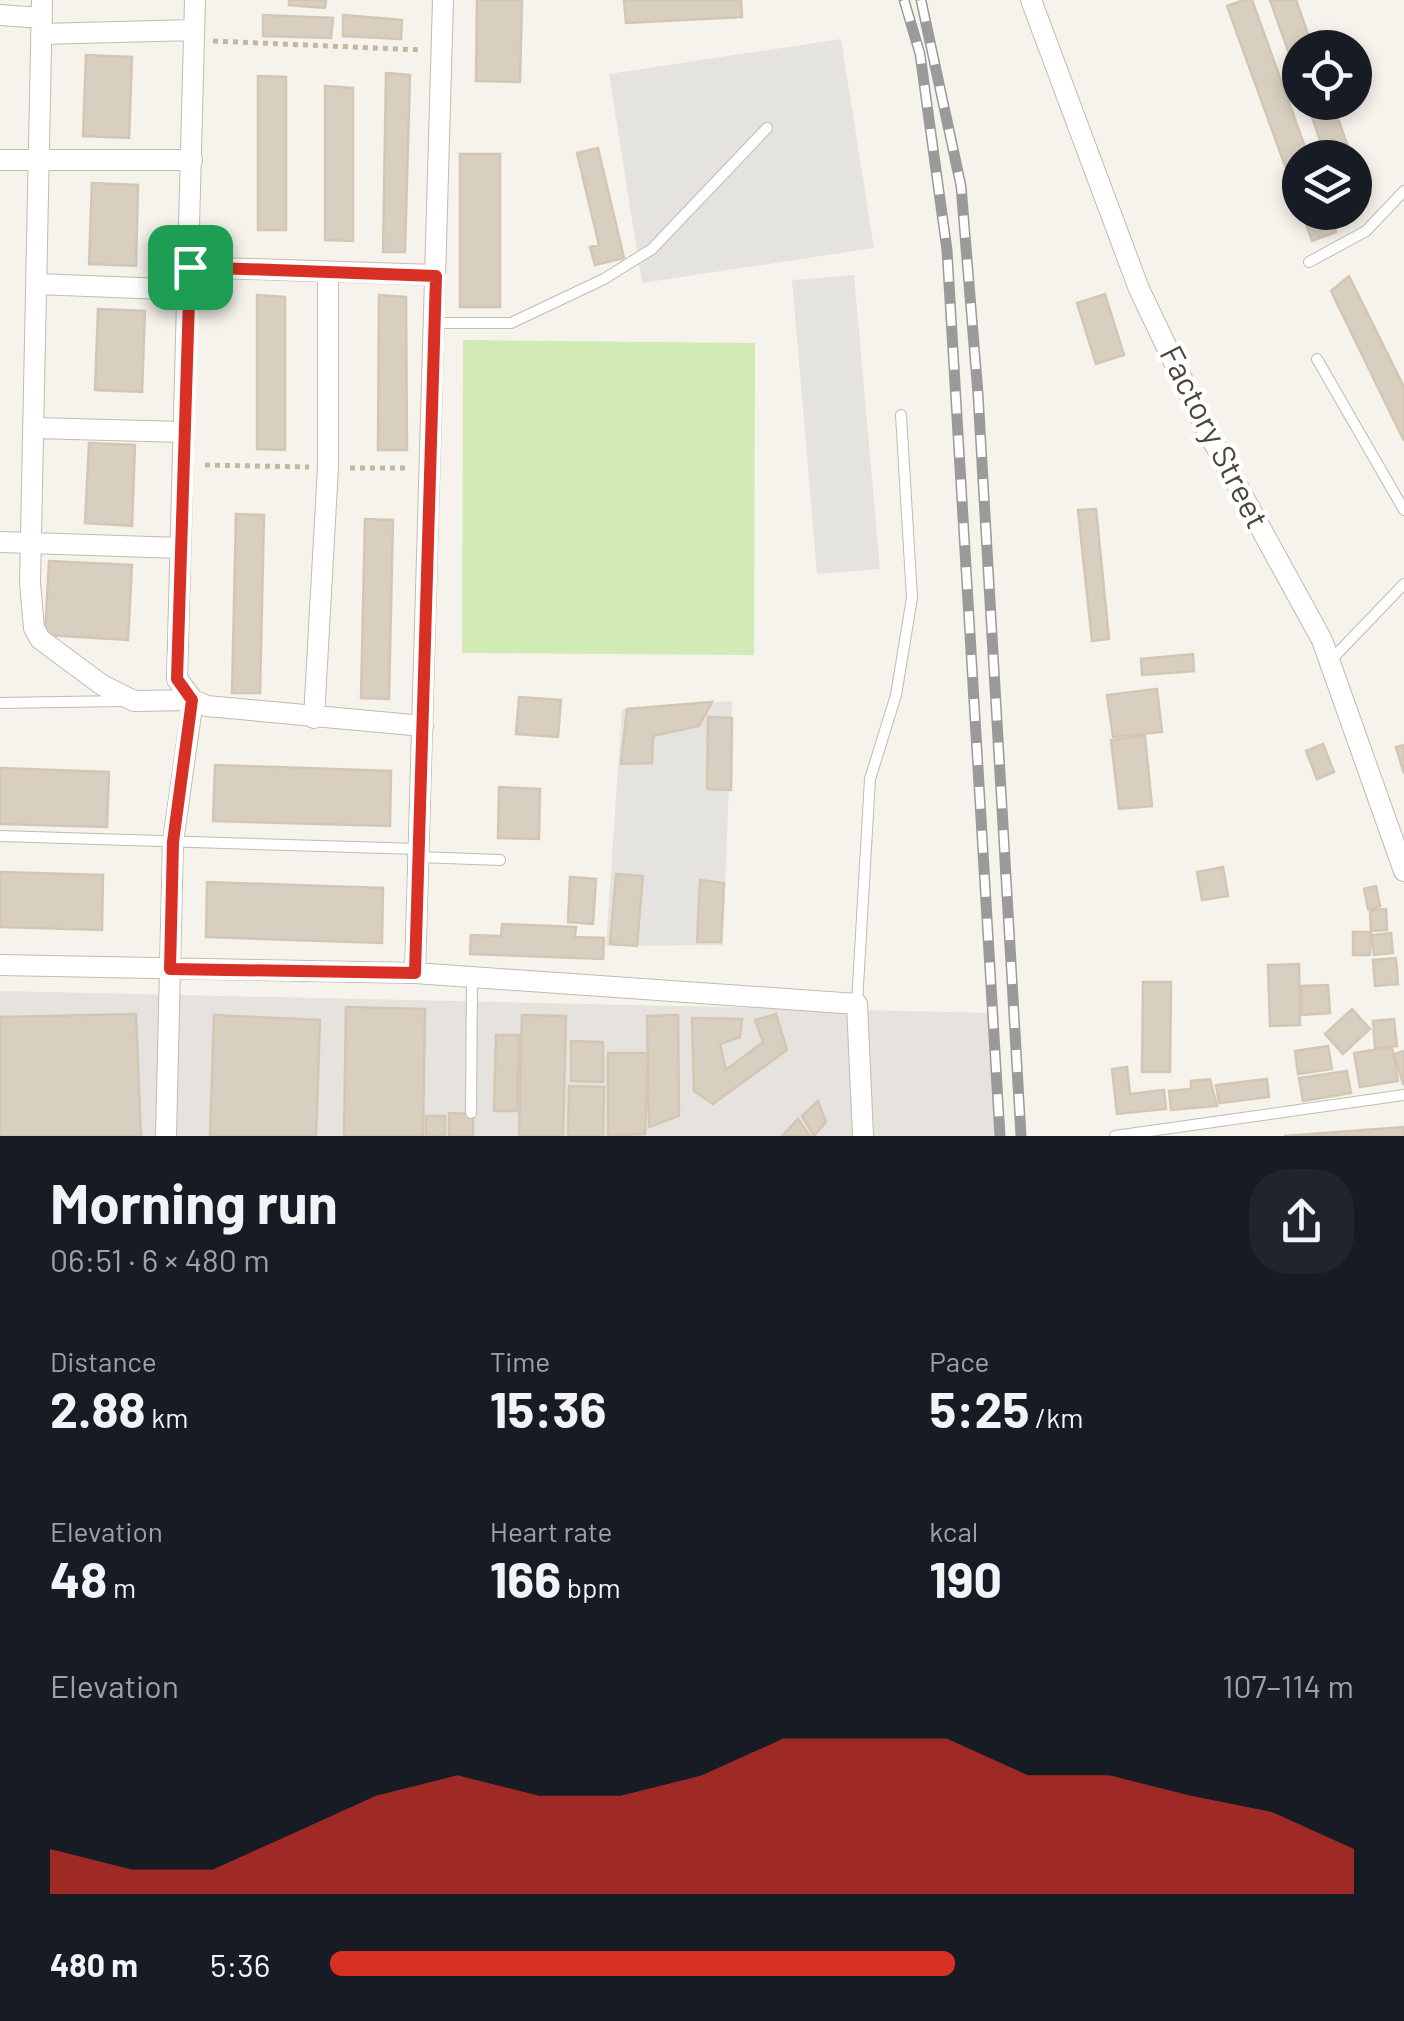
<!DOCTYPE html>
<meta charset="utf-8">
<style>
body{margin:0;font-family:Barlow,sans-serif;background:#20242c;color:#f1f3f6;height:100vh;display:flex;flex-direction:column;font-size:38px;white-space:nowrap}
*{box-sizing:border-box;margin:0}
p{font-size:32px;color:#9ea1a6}
.icon{flex:none;width:55px;height:55px;fill:none;stroke:currentColor;stroke-width:2;stroke-linecap:round;stroke-linejoin:round}
.map{position:relative;height:1136px;overflow:hidden}
.side{display:flex;flex-direction:column;background:#171b24;flex:1}
.side>*{flex:none}
.controls{position:absolute;left:1282px;top:30px;display:grid;gap:20px}
.controls a{display:grid;place-items:center;width:90px;height:90px;border-radius:50%;background:#171b24;box-shadow:0 5px 15px #0003;font-size:50px}
.pin{position:absolute;display:grid;place-items:center;width:85px;height:85px;color:#fff;margin:-42px;border-radius:20px;box-shadow:0 5px 15px #0006}
.round{display:grid;place-items:center;flex:none;width:105px;height:105px;border-radius:40px;background:#20242c}
.headline{display:flex;align-items:center;justify-content:space-between;height:170px;padding:0 50px}
h1{font-size:55px;font-weight:700;line-height:75px}
.metrics{display:grid;grid-template-columns:repeat(3,1fr);gap:15px;height:170px;padding:10px 50px}
.metrics div{display:grid;align-content:center}
.metrics b{font-size:50px;font-weight:700}
.metrics small{font-size:28px;font-weight:400}
.metrics p{font-size:28px}
.chart{height:280px;padding:20px 50px}
.chart p{display:flex;justify-content:space-between}
.chart svg{width:100%;height:180px;margin-top:10px;fill:#d93025;opacity:.7}
ul{padding:0 50px;list-style:none;font-size:32px}
li{display:grid;grid-template-columns:160px 120px 1fr;align-items:center;height:75px}
li i{height:25px;border-radius:12px;background:#d93025}
.map>svg:first-child{display:block}
.industrial{fill:#e6e2dd}
.green{fill:#d2eab5}
.parking{fill:#e5e3e0}
.building{fill:#d8cfc1;stroke:#d3c7b4;stroke-width:2.5}
.lines{fill:none;stroke-linecap:round;stroke-linejoin:round}
.lane-casing{stroke:#c2bbae;stroke-width:12}
.street-casing{stroke:#c2bbae;stroke-width:22}
.path{stroke:#c4b79f;stroke-width:5;stroke-dasharray:5 5;stroke-linecap:butt}
.lane{stroke:#fff;stroke-width:10}
.street{stroke:#fff;stroke-width:20}
.rail-casing{stroke:#9a9a9a;stroke-width:11}
.rail{stroke:#fff;stroke-width:8;stroke-dasharray:22;stroke-linecap:butt}
.route-casing{stroke:#fff;stroke-width:20}
.route{stroke:#d93025;stroke-width:12}
.labels{text-anchor:middle;stroke-width:9;stroke-linejoin:round;paint-order:stroke}
.street-label{font-size:32px;fill:#4b4439;stroke:#fff}
</style>
<div class="map">
<svg width="1404" height="1136" viewBox="0 0 1404 1136">
<rect width="100%" height="100%" fill="#f6f3ec"/>
<path class="industrial" d="M0 991 994 1013 1001 1136H0Z"/>
<path class="green" d="M463 340 755 343 754 655 462 653Z"/>
<path class="parking" d="M841 39 874 248 642 283 609 74Z
M854 275 880 569 817 574 792 280Z
M732 701 723 945 606 946 622 709Z"/>
<path class="building" d="M289 0H326L325 8 289 5Z
M477 0H522L520 82 476 81Z
M624 0H741L742 17 626 23Z
M1244 0H1252L1309 158H1300V207L1227 6Z
M1270 0H1296L1313 48H1300V84Z
M263 15 333 18 331 38 263 36Z
M343 15 402 20 401 39 343 36Z
M86 55 132 57 129 138 83 136Z
M386 73 410 75 405 252H383Z
M258 76 286 77V230H258Z
M325 86 353 88V241L325 240Z
M1307 102H1332L1352 158H1326Z
M598 148 624 258 595 265 590 247 599 245 577 153Z
M460 154H500V307H460Z
M1355 167 1367 202 1355 206Z
M92 183 138 185 136 266 89 264Z
M1302 212H1329L1336 232 1312 241Z
M1349 276 1404 387V441L1331 291Z
M1105 294 1124 355 1096 364 1077 303Z
M257 295 285 297V450L257 449Z
M379 295 406 297 407 450H378Z
M98 309 145 311 142 392 95 390Z
M89 443 135 445 132 526 85 523Z
M1096 509 1109 639 1092 641 1078 510Z
M236 514 264 515 260 693H232Z
M365 519 393 520 389 699 361 698Z
M49 561 132 565 128 640 45 635Z
M1193 654 1194 671 1142 675 1141 659Z
M1157 689 1162 732 1113 737 1107 695Z
M519 697 561 700 558 737 516 734Z
M712 702 699 726 653 736 652 763 621 764 627 709Z
M708 717 732 718 731 790 707 789Z
M1145 736 1152 806 1119 809 1111 740Z
M1323 744 1334 772 1317 779 1306 751Z
M1404 745V774L1396 747Z
M215 765 391 771 390 826 213 821Z
M0 768 109 772 107 827 0 824Z
M499 787 540 789 539 839 498 838Z
M1223 867 1228 896 1202 900 1197 872Z
M0 872 103 875 102 930 0 927Z
M616 874 643 876 637 946 610 944Z
M570 877 596 879 593 924 568 922Z
M700 880 724 883 721 942H697Z
M207 882 383 888 382 943 206 937Z
M1376 886 1380 906 1368 909 1364 889Z
M1386 909 1387 930 1371 931 1370 910Z
M502 924 576 927 575 937 604 938 603 959 470 954 471 935 501 936Z
M1353 932H1371L1370 955H1353Z
M1391 933 1393 953 1374 955 1372 935Z
M1396 958 1398 984 1375 986 1373 960Z
M1299 964 1300 1025 1270 1026 1268 965Z
M1143 982H1171L1170 1072H1142Z
M1328 985 1330 1013 1302 1015 1301 986Z
M346 1007 425 1009 423 1136H344Z
M1352 1009 1370 1029 1343 1054 1325 1034Z
M136 1014 141 1136H0V1017Z
M776 1014 787 1050 713 1104 694 1091 692 1018 742 1019 740 1037 720 1044 726 1070 763 1042 755 1020Z
M214 1015 320 1020 316 1136H210Z
M522 1015 566 1016 563 1136H519Z
M678 1015 679 1116 649 1127 647 1016Z
M1394 1019 1397 1046 1375 1048 1373 1021Z
M496 1035H519L517 1111H494Z
M571 1041 603 1042V1082L571 1081Z
M1328 1046 1332 1069 1298 1074 1295 1051Z
M1392 1047 1398 1081 1360 1087 1354 1053Z
M1404 1051V1083L1403 1084 1394 1054Z
M608 1053H648L645 1134 608 1136Z
M1127 1067 1130 1094 1164 1090 1166 1109 1117 1114 1112 1069Z
M1347 1071 1351 1093 1303 1101 1299 1078Z
M1210 1079 1217 1106 1171 1110 1169 1091 1191 1089V1081Z
M1267 1079 1269 1097 1219 1103 1216 1085Z
M569 1086 604 1087 603 1136H568Z
M818 1101 826 1122 814 1136 802 1116Z
M449 1113 473 1114V1136H449Z
M426 1116H445V1136H426Z
M798 1119 810 1136H782Z
M1404 1127V1136H1284Z"/>
<g class="lines">
<defs>
<path id="lane" d="M1309 262 1366 231 1404 191
M433 323H511L604 279 652 249 767 128
M1317 359 1404 510
M1330 661 1404 584
M0 703 123 701
M0 836 419 849
M419 857 500 860
M857 1003 870 779 896 695 912 598 901 415
M471 1113 472 977
M1115 1136 1404 1095"/>
<path id="street" d="M42 0 30 583 34 628 40 639 102 685 134 701 193 700 173 841 166 1136
M195 0 177 679 193 700 207 706 423 726
M1031 0 1139 289 1205 427 1322 640 1404 871
M0 15 42 18
M41 34 194 30
M0 160H192
M190 267 435 275
M37 284 189 290
M35 428 183 432
M0 542 180 548
M314 718 328 467V272
M0 965 415 973 857 1004 863 1136
M415 973 443 0"/>
</defs>
<use href="#lane" class="lane-casing"/>
<use href="#street" class="street-casing"/>
<path class="path" d="M213 41 422 50
M205 465 309 467
M350 468H409"/>
<use href="#lane" class="lane"/>
<use href="#street" class="street"/>
<defs>
<path id="rail" d="M904 0 920 54 947 250 1000 1136
M921 0 961 186 978 394 1021 1136"/>
</defs>
<use href="#rail" class="rail-casing"/>
<use href="#rail" class="rail"/>
</g>
<g class="lines">
<defs>
<path id="route" d="M190 267 436 276 415 973 170 969 173 842 192 700 177 679Z"/>
</defs>
<use href="#route" class="route-casing"/>
<use href="#route" class="route"/>
</g>
<g class="labels">
<g class="street-label">
<text transform="translate(1214 437) rotate(63)" y="11">Factory Street</text>
</g>
</g>
</svg>
<div class="controls">
<a><svg class="icon" aria-label="locate" viewBox="0 0 24 24"><circle cx="12" cy="12" r="6"/><path d="M12 2v4M12 18v4M2 12h4M18 12h4"/></svg></a>
<a><svg class="icon" aria-label="layers" viewBox="0 0 24 24"><path d="M12 4l9 5-9 5-9-5zM3 14l9 5 9-5"/></svg></a>
</div>
<div class="pin" style="left:190px;top:267px;background:#1e9e55"><svg class="icon" aria-label="arrive" viewBox="0 0 24 24"><path d="M6 21V4h12l-3 4 3 4H6"/></svg></div>
</div>
<section class="side">
<div class="headline"><div><h1>Morning run</h1><p>06:51 · 6 × 480 m</p></div><a class="round"><svg class="icon" aria-label="share" viewBox="0 0 24 24"><path d="M12 15V3M7 8l5-5 5 5M5 13v7h14v-7"/></svg></a></div>
<div class="metrics">
<div><p>Distance</p><b>2.88<small> km</small></b></div>
<div><p>Time</p><b>15:36</b></div>
<div><p>Pace</p><b>5:25<small> /km</small></b></div>
</div>
<div class="metrics">
<div><p>Elevation</p><b>48<small> m</small></b></div>
<div><p>Heart rate</p><b>166<small> bpm</small></b></div>
<div><p>kcal</p><b>190</b></div>
</div>
<div class="chart"><p><span>Elevation</span>107–114 m</p>
<svg viewBox="0 0 160 44" preserveAspectRatio="none"><path d="M0 44V33L10 38L20 38L30 29L40 20L50 15L60 20L70 20L80 15L90 6L100 6L110 6L120 15L130 15L140 20L150 24L160 33V44z"/></svg>
</div>
<ul>
<li><b>480 m</b>5:36<i style="width:61%"></i></li>
</ul>
</section>
